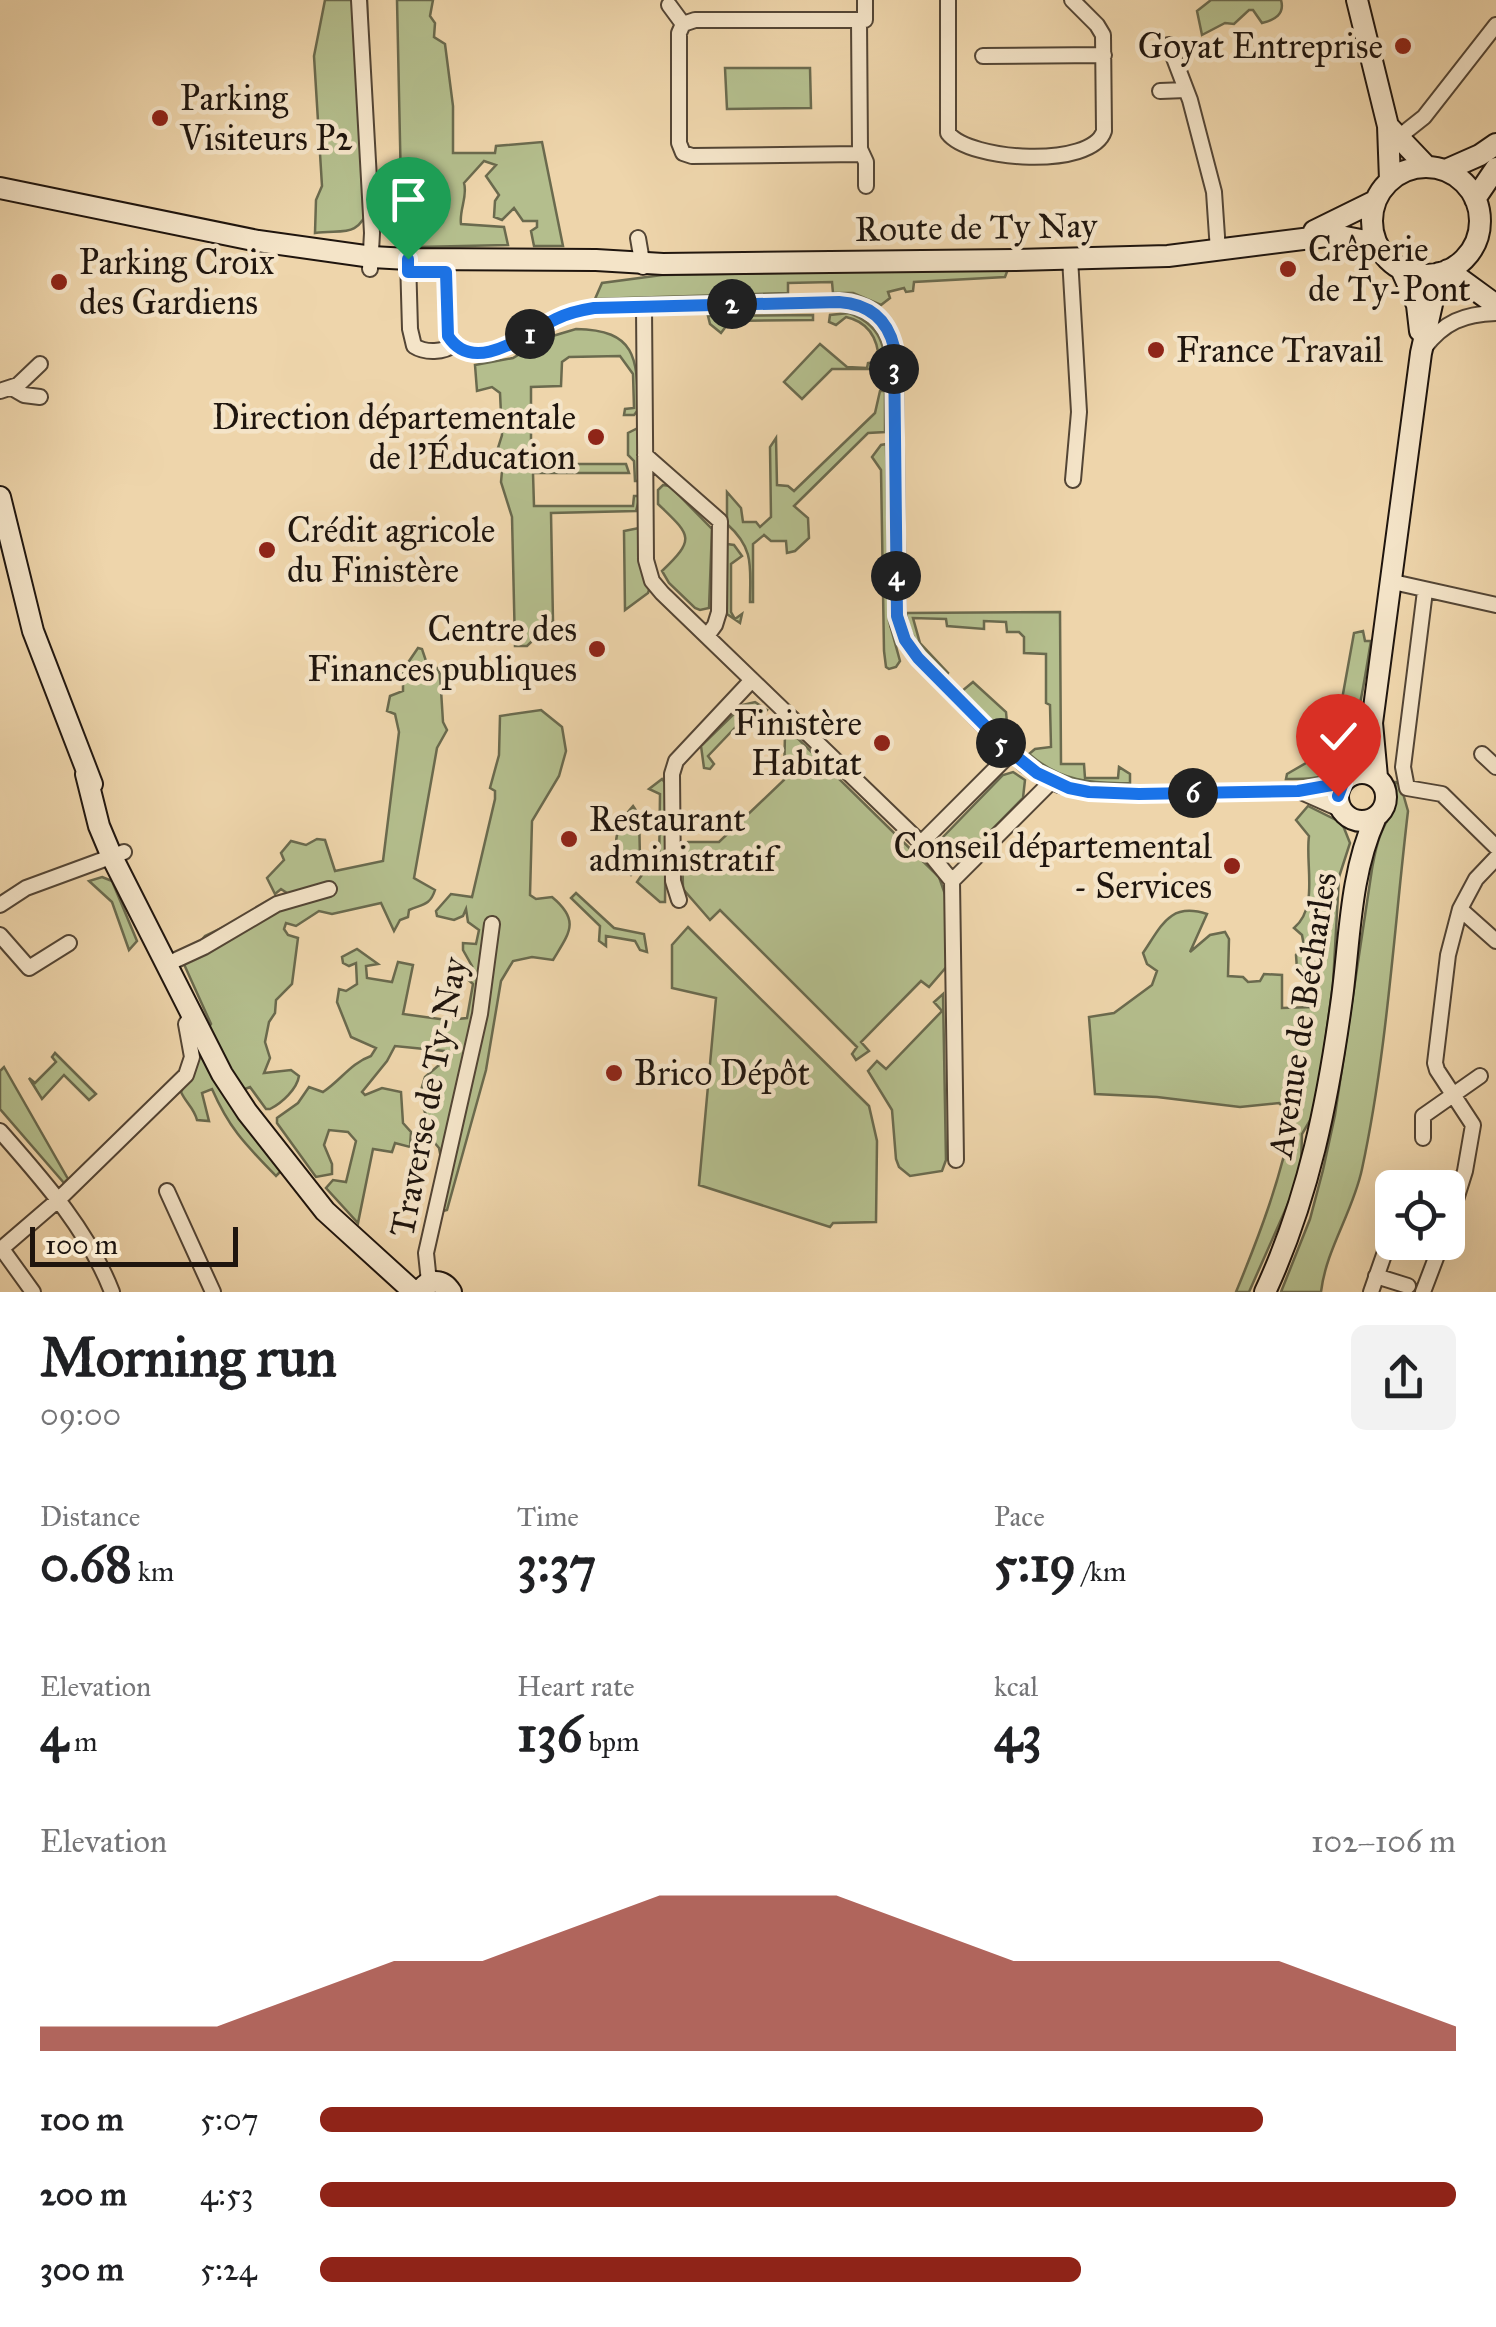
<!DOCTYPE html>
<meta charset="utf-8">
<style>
body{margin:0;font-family:"IM FELL Great Primer",serif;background:#f2f2f2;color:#202124;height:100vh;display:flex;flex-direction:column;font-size:38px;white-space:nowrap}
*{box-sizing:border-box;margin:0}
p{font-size:32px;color:#757577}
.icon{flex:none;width:55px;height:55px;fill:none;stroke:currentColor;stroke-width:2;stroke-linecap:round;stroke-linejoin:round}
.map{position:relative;height:1292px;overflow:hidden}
.side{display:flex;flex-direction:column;background:#fff;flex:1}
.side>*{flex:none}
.tools{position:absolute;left:1375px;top:1170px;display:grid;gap:20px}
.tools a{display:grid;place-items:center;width:90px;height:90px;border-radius:15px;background:#fff;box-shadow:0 10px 40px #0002;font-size:50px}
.scale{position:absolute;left:30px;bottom:25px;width:208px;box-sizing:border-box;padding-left:10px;border:5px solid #1f150e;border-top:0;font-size:28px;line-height:35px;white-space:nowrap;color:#1f150e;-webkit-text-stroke:8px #f4e4c8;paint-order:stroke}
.pin{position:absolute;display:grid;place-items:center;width:85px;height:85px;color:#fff;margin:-102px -42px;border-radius:50% 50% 50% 0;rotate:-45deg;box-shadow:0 0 10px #0007}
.pin .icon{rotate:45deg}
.km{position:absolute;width:50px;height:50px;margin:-25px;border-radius:50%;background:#222;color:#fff;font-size:28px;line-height:50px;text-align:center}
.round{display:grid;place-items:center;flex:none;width:105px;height:105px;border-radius:15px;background:#f2f2f2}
.summary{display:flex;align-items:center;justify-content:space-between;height:170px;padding:0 40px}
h1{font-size:55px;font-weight:700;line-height:75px}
.stats{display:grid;grid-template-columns:repeat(3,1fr);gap:15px;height:170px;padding:10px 40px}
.stats div{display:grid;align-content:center}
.stats b{font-size:50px;font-weight:700}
.stats small{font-size:28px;font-weight:400}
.stats p{font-size:28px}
.chart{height:280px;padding:20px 40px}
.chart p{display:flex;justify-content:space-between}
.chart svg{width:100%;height:180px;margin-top:10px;fill:#8f2418;opacity:.7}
ul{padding:0 40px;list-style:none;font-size:32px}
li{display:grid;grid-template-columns:160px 120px 1fr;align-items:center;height:75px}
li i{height:25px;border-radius:12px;background:#8f2418}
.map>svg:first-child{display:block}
.green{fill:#b4be8d;stroke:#6a6a4e;stroke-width:2.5}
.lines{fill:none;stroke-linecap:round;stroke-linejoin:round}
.street-casing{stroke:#534535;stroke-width:18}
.secondary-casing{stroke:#1f150e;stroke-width:24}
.street{stroke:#f4e4c8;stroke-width:14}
.secondary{stroke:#f4e4c8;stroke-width:20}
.route-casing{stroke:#fff;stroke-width:20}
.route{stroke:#1a73e8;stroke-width:12}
.poi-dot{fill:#8f2418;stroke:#f4e4c8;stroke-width:4}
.labels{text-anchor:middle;stroke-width:9;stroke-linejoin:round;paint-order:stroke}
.poi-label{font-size:35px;fill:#1f150e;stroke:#f4e4c8;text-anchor:start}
.street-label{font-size:35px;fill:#1f150e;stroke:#f4e4c8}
</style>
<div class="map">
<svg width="1496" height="1292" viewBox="0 0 1496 1292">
<rect width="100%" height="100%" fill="#eed5ab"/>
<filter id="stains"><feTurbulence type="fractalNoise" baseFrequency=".002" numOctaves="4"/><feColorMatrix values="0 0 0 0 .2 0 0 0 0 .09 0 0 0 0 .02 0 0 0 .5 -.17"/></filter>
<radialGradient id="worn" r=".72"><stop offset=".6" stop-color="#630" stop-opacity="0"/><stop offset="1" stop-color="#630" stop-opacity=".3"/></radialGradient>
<path class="green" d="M325 0H367L370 206C357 239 344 229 315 233L316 200 322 186 314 56Z
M397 0H433L430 16 435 23 434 37 445 44 453 106V153H495L496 146 542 142 563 246H534L531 231 537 227V221H523L514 208 502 220 494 217 495 201 499 195 486 176 496 165 484 161 464 183C468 196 459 210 461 224L504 227 508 245 417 247 402 234Z
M1211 0H1281C1285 14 1275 20 1262 23L1253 10H1249L1234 24 1225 23 1202 35 1197 11Z
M725 68H810L811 108 727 109Z
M1008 269 1005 277 914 282 913 291 906 292 904 288 888 292 890 298 881 305 853 293H833L832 282 788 283V293L595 299 602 283 662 275Z
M849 313C879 324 889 347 882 377L877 379 876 369H832L802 399 784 382 820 344 847 367 867 368 868 363 879 361C878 339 869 322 846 317L836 325 829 322 830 315Z
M813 315V320L730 321 721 333 710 324 708 316Z
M576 329C638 330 637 360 638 410L634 415H624L625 409 634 408 633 374 620 356 569 357 562 362 561 386 531 387V464H626L629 473H533L534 506H633L634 496H640L636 511 551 513 553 621 527 646H515L512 517 501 482 503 460 498 448 502 435 500 393 492 387 477 391 475 365 513 358 546 338Z
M880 391H885V432L868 433 794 506 808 518 809 538 795 551 787 553 786 541H771L764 535 753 544V602H750C750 567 755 549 727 524V492L741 508 743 522H756L760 527 771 517 770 447 776 438 777 485 788 486 794 491 875 413Z
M638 428 639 481H635L634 461 628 455V433Z
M886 444 889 621 900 661 896 667 889 669 886 667 884 651 881 470 872 457 881 445Z
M663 485 670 486 712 529 709 608 700 610 695 608 669 583 662 571C697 538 690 535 658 504V490Z
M639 528 640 556 650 587 648 593 625 610 624 531Z
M727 544 734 545 742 556 731 564V612L735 619 742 614 740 623 727 614Z
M1060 612 1061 764H1084L1085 778H1118L1119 767 1130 774V783C1091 784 1060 781 1029 754L1035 749 1051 747 1050 705 1046 703V654L1024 653V637L1019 632H1007L1006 622 984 621V629L947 626 946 619 913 618 920 643 948 673 946 676C926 657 910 641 906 613Z
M1363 631 1365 641H1371C1366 668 1355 757 1334 771 1321 780 1301 779 1286 779L1287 774 1313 759 1325 747 1300 745 1299 732 1302 730 1307 740H1323L1321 728 1337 727 1354 633Z
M418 648 422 649 428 667 437 668 440 674 443 722 447 730 437 748 414 878 435 890C430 906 422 904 409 910L408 917 400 920 394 931 381 903 332 914 319 911 296 926 286 923 284 929 288 935 298 938 292 984 276 1000 275 1013 269 1022 265 1042 270 1058 264 1073 291 1070 299 1076C297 1089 282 1103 270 1109H266L250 1087 245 1089 237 1084 282 1170 276 1176C246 1145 230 1130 212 1089L202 1093 209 1121 197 1120C194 1108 186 1103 181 1092L208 1040 207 1030 211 1024 183 962 205 936 290 895 281 889 275 894 267 878 284 860 281 853 291 841 306 845 317 839 325 840 335 871 383 861 399 732 395 714 387 711 390 696 403 691V670Z
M973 682 1006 712 1008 733H1017L1022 738 1018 746 962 691Z
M755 702 767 710 759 718 750 712 708 756 714 764 710 769 704 768 701 746 743 705Z
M541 710 562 727 566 751 559 776 532 821 530 895 536 899 552 897C581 921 569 933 553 960L532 957 513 961 501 981 486 1070 447 1210 428 1215 441 1158 439 1148 428 1135V1120L419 1097 425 1077 445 1060 444 1051 395 1046 387 1061 362 1092 365 1095 382 1088 401 1092 403 1123 411 1132 410 1147 395 1143 392 1152 373 1149 358 1223 326 1188 333 1180 346 1182 356 1141 348 1132 329 1130 324 1145 332 1164V1174L316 1177 277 1123V1118L298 1103 309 1087 323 1092C341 1080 351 1063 371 1056L376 1048 351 1037 337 1002 339 989 346 991 357 984 356 963 349 966 343 963 342 957 357 949 378 964 366 966 367 978 392 982 398 962 413 965 403 1014 447 1020 467 1018 473 984 462 974 466 968 472 966 463 950V943L476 944 479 930 468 922 466 909 463 916 454 920 437 916 436 911 451 894 472 897 495 799V791L490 788 499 755 500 716Z
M780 721 939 877 946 897 948 965 929 987 921 981 861 1042 869 1051 856 1060 852 1054 857 1047 720 910 710 920 683 889 682 847 688 842H719L784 780 785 733 777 731 776 726Z
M1013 772 1025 780 1023 798 966 856 948 858 941 850 943 837 1003 775Z
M662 779 666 784 665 902H660L637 882 646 869 659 872 660 794 649 789Z
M1395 782 1400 783 1408 811C1394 929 1387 1053 1362 1169 1353 1212 1326 1249 1321 1292H1281L1310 1219 1323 1170 1335 1115 1372 869C1374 858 1376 846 1380 836 1388 815 1399 805 1395 782Z
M633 806 639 815 640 858V865L631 875C609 851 613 828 633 806Z
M1308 806 1342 823 1350 843 1339 877 1333 984 1316 1110 1302 1134 1301 1166 1295 1188 1249 1292H1236C1260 1234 1281 1178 1293 1116L1279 1103 1240 1107 1157 1097 1095 1094 1089 1017 1114 1013 1152 985 1157 971 1147 964 1143 953C1162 925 1170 902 1207 914L1190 952 1210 935 1225 932 1229 939 1228 976 1243 977 1248 982 1260 981 1264 974 1282 975V1008L1313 1007 1316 985 1297 969 1296 955 1304 946 1302 935 1294 928C1319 907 1305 865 1309 836L1296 820Z
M102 877 112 881 137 941 129 950 112 902 89 881Z
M576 893 614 928 644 934 647 952 640 950 635 941 606 936V946L599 941 600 926 571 898Z
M688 927 869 1106 877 1141 876 1222 833 1223 830 1227 699 1185 716 998 672 988V945Z
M943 994 946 1160 942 1171 910 1176 899 1167 896 1159 892 1110 868 1071 877 1061 886 1069 942 1011 934 1002Z
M55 1053 96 1094 89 1100 64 1075 42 1099 29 1078 35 1083 56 1062 52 1057Z
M4 1067 68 1179 64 1183 0 1109V1071Z"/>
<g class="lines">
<defs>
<path id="street" d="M359 0 372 233 370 269
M948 0V133C969 161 1092 169 1104 131L1103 35 1097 25 1072 0
M669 5 683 24
M859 20 860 149 866 162V186
M1169 45 1190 100 1214 192 1218 251
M983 56 1104 55
M1160 91 1186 90
M1395 140 1424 117 1496 25
M860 154 692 156 683 153 679 143V33L683 24 695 20H865V0
M638 238 643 267
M1070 258 1079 412 1073 480
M408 259 410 329 414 346C425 353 444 353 454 344
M446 260 448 336C474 377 527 333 556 319 569 313 581 310 594 308L839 302C872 304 891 323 895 355L898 624 905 641 918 658 980 722 1025 765 1059 785 1089 792 1139 794 1298 791 1343 783
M644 307 646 560 652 581 662 593 921 843 952 881 1052 781
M1424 348C1444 322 1464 314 1496 313
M12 388 24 395 40 397
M0 391 18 385 40 364
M645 455 720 521 719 612 715 625 707 636
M1393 582 1496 605
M1425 591 1403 767 1407 788 1442 794 1496 847
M1482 754 1496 767
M1299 791 1342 810
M921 843 1011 753
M952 881 956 1160
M679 900 673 881 672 774 676 761 751 681
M0 905 26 888 124 852
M1460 909 1496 941
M0 935 29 968 69 943
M165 965 204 947 277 904 329 889
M0 1131C43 1180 88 1230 112 1292
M1423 1138V1116L1480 1076
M167 1191 213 1292
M1448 1225 1465 1171 1473 1125 1437 1070 1435 1063 1448 955 1460 909 1476 879 1496 858
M2 1249 33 1292
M0 1250 58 1200 186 1075 192 1057 186 1024 192 1015
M1376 1276 1408 1286
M429 1282 426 1253 480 1014 492 924
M1371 1292 1386 1249
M1423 1292 1442 1242"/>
<path id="secondary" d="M1357 0 1388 126 1390 180
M1388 126 1426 166
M1372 221a54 54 0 1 1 108 0a54 54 0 1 1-108 0Z
M1446 170 1480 155 1496 144
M0 188 258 241 372 257 408 259 596 260 663 264 1014 260 1168 256 1335 235 1376 243
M1475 199 1496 168
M1314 231 1375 201
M1401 269 1417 305 1420 331
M1448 270 1496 305
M0 497 33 631 92 784
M1338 797a24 24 0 1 1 48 0a24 24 0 1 1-48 0Z
M86 774 99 826 112 857 222 1074 247 1112 325 1211 414 1292
M1377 777 1372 723 1421 353 1439 273
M420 1292C428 1278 443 1279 451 1292
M1265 1292C1309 1197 1328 1101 1342 998 1350 938 1350 874 1375 819"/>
</defs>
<use href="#street" class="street-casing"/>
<use href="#secondary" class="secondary-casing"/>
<use href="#street" class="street"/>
<use href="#secondary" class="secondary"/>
</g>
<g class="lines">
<defs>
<path id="route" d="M408 259V272H446L448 336C474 377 527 333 556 319 568 313 581 310 594 308L839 302C868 304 887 318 894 347L897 616 905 640 918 658 1012 753 1037 773 1069 788 1089 792 1139 794 1298 791 1343 783 1338 796"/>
</defs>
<use href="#route" class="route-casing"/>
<use href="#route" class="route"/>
</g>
<g class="poi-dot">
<circle cx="1403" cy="46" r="10"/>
<circle cx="160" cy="118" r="10"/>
<circle cx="1288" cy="269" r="10"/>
<circle cx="59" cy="282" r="10"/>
<circle cx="1156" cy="350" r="10"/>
<circle cx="596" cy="437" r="10"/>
<circle cx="267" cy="550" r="10"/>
<circle cx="597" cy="649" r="10"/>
<circle cx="882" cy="743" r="10"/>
<circle cx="569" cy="839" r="10"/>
<circle cx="1232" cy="866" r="10"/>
<circle cx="614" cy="1073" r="10"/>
</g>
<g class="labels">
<g class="poi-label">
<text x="1383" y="58" text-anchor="end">Goyat Entreprise</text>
<text x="180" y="110">Parking<tspan x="180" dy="40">Visiteurs P2</tspan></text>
<text x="1308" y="261">Crêperie<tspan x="1308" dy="40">de Ty-Pont</tspan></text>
<text x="79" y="274">Parking Croix<tspan x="79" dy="40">des Gardiens</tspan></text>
<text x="1176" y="362">France Travail</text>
<text x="576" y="429" text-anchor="end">Direction départementale<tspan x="576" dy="40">de l'Éducation</tspan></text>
<text x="287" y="542">Crédit agricole<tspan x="287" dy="40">du Finistère</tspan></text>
<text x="577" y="641" text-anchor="end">Centre des<tspan x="577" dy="40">Finances publiques</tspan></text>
<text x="862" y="735" text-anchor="end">Finistère<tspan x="862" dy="40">Habitat</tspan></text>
<text x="589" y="831">Restaurant<tspan x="589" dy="40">administratif</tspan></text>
<text x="1212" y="858" text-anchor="end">Conseil départemental<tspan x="1212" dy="40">- Services</tspan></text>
<text x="634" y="1085">Brico Dépôt</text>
</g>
<g class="street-label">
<text transform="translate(976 227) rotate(-1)" y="12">Route de Ty Nay</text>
<text transform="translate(1302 1015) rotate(-81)" y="12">Avenue de Bécharles</text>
<text transform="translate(428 1097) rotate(-79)" y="12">Traverse de Ty-Nay</text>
</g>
</g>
<rect width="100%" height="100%" filter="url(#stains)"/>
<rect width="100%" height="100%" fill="url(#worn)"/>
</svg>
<div class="tools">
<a><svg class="icon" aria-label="locate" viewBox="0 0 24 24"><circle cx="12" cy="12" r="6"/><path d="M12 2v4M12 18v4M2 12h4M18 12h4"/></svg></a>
</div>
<div class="scale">100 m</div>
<div class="pin" style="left:408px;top:259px;background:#1e9e55"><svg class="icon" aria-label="arrive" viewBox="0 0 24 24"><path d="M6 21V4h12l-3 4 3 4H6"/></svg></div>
<div class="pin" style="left:1338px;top:796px;background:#d93025"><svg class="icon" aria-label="check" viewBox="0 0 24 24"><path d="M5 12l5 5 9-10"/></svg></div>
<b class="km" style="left:530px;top:334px">1</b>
<b class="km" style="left:732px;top:304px">2</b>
<b class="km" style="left:894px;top:369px">3</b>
<b class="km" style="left:896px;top:576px">4</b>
<b class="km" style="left:1001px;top:743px">5</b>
<b class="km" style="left:1193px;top:793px">6</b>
</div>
<section class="side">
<div class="summary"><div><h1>Morning run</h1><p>09:00</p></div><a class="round"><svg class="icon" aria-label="share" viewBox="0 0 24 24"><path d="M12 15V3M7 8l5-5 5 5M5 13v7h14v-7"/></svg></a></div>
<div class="stats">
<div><p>Distance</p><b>0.68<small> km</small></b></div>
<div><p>Time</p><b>3:37</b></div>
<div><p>Pace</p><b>5:19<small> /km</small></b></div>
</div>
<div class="stats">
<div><p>Elevation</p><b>4<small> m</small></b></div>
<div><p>Heart rate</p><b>136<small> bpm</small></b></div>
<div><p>kcal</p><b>43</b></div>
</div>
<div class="chart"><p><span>Elevation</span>102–106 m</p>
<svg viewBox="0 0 160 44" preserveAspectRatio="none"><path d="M0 44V38L10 38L20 38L30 30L40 22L50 22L60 14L70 6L80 6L90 6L100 14L110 22L120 22L130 22L140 22L150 30L160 38V44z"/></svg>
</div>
<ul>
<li><b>100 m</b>5:07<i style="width:83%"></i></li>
<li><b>200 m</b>4:53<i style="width:100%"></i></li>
<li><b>300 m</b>5:24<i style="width:67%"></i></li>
</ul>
</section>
